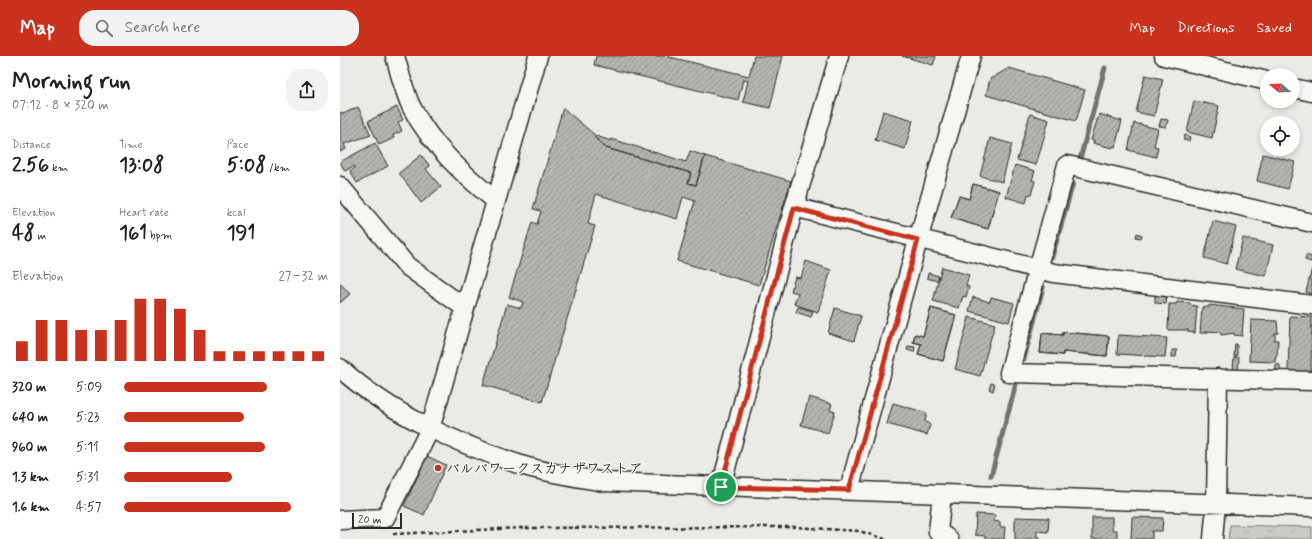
<!DOCTYPE html>
<meta charset="utf-8">
<style>
body{margin:0;font-family:Mynerve,"Klee One",sans-serif;background:#f2f2f2;color:#222;height:100vh;display:flex;flex-direction:column;font-size:15px;white-space:nowrap}
*{box-sizing:border-box;margin:0}
p{font-size:13px;color:#767676}
.icon{flex:none;width:22px;height:22px;fill:none;stroke:currentColor;stroke-width:2;stroke-linecap:round;stroke-linejoin:round}
.map{position:relative;flex:1;overflow:hidden}
.sheet{display:flex;flex-direction:column;background:#fff;width:340px}
.sheet>*{flex:none}
.needle{width:26px;rotate:289deg}
.fabs{position:absolute;left:920px;top:12px;display:grid;gap:8px}
.fabs a{display:grid;place-items:center;width:40px;height:40px;border-radius:50%;background:#fff;box-shadow:0 2px 6px #0003;font-size:20px}
.scale{position:absolute;left:12px;bottom:10px;width:50px;box-sizing:border-box;padding-left:4px;border:2px solid #2b2b2b;border-top:0;font-size:11px;line-height:14px;white-space:nowrap;color:#2b2b2b;-webkit-text-stroke:3px #f6f6f2;paint-order:stroke}
.pin{position:absolute;display:grid;place-items:center;width:34px;height:34px;color:#fff;margin:-17px;border:2px solid #fff;border-radius:50%;box-shadow:0 1px 4px #0007}
.round{display:grid;place-items:center;flex:none;width:42px;height:42px;border-radius:16px;background:#f2f2f2}
.head{display:flex;align-items:center;justify-content:space-between;height:68px;padding:0 12px}
h1{font-size:22px;font-weight:700;line-height:30px}
.figures{display:grid;grid-template-columns:repeat(3,1fr);gap:6px;height:68px;padding:4px 12px}
.figures div{display:grid;align-content:center}
.figures b{font-size:20px;font-weight:700}
.figures small{font-size:11px;font-weight:400}
.figures p{font-size:11px}
.chart{height:112px;padding:8px 12px}
.chart p{display:flex;justify-content:space-between}
.chart svg{width:100%;height:72px;margin-top:4px;stroke:#c8321e;stroke-width:6}
ul{padding:0 12px;list-style:none;font-size:13px}
li{display:grid;grid-template-columns:64px 48px 1fr;align-items:center;height:30px}
li i{height:10px;border-radius:5px;background:#c8321e}
header{display:flex;align-items:center;gap:24px;box-sizing:border-box;height:56px;padding:0 20px;background:#c8321e;color:#fff}
header strong{font-size:19px}
nav{display:flex;gap:22px;margin-inline-start:auto;font-size:14px}
.search{width:280px;height:36px;background:#f2f2f2;display:flex;align-items:center;gap:10px;box-sizing:border-box;padding:0 14px;border-radius:16px;color:#767676;font-size:15px}
main{display:flex;flex:1;min-height:0}
.map>svg:first-child{display:block}
.grass{fill:url(#grass-tufts);stroke:#7a7a79}
.lines{fill:none;stroke-linecap:round;stroke-linejoin:round}
.stream{stroke:#727270;stroke-width:5}
.building{fill:url(#building-hatch);stroke:#2b2b2b}
.minor-casing{stroke:#2b2b2b;stroke-width:21}
.path{stroke:#2b2b2b;stroke-width:2.5;stroke-dasharray:4 3;stroke-linecap:butt}
.minor{stroke:#f6f6f2;stroke-width:18}
.route-casing{stroke:#fff;stroke-width:8}
.route{stroke:#c8321e;stroke-width:5}
.poi-dot{fill:#c8321e;stroke:#f6f6f2;stroke-width:1.5}
.labels{text-anchor:middle;stroke-width:3;stroke-linejoin:round;paint-order:stroke}
.poi-label{font-size:14px;font-weight:bold;fill:#2b2b2b;stroke:#f6f6f2;text-anchor:start}
</style>
<header>
<strong>Map</strong>
<div class="search"><svg class="icon" aria-label="search" viewBox="0 0 24 24"><circle cx="10" cy="10" r="6"/><path d="M15 15l6 6"/></svg>Search here</div>
<nav><a>Map</a><a>Directions</a><a>Saved</a></nav>
</header>
<main>
<section class="sheet">
<div class="head"><div><h1>Morning run</h1><p>07:12 · 8 × 320 m</p></div><a class="round"><svg class="icon" aria-label="share" viewBox="0 0 24 24"><path d="M12 15V3M7 8l5-5 5 5M5 13v7h14v-7"/></svg></a></div>
<div class="figures">
<div><p>Distance</p><b>2.56<small> km</small></b></div>
<div><p>Time</p><b>13:08</b></div>
<div><p>Pace</p><b>5:08<small> /km</small></b></div>
</div>
<div class="figures">
<div><p>Elevation</p><b>48<small> m</small></b></div>
<div><p>Heart rate</p><b>161<small> bpm</small></b></div>
<div><p>kcal</p><b>191</b></div>
</div>
<div class="chart"><p><span>Elevation</span>27–32 m</p>
<svg viewBox="0 0 160 44" preserveAspectRatio="none"><path d="M5 44V32M15 44V19M25 44V19M35 44V25M45 44V25M55 44V19M65 44V6M75 44V6M85 44V12M95 44V25M105 44V38M115 44V38M125 44V38M135 44V38M145 44V38M155 44V38"/></svg>
</div>
<ul>
<li><b>320 m</b>5:09<i style="width:70%"></i></li>
<li><b>640 m</b>5:23<i style="width:59%"></i></li>
<li><b>960 m</b>5:11<i style="width:69%"></i></li>
<li><b>1.3 km</b>5:31<i style="width:53%"></i></li>
<li><b>1.6 km</b>4:57<i style="width:82%"></i></li>
</ul>
</section>
<div class="map">
<svg width="972" height="483" viewBox="0 0 972 483">
<defs>
<pattern id="grass-tufts" width="24" height="20" patternUnits="userSpaceOnUse"><rect width="24" height="20" fill="#cacac7"/><path d="M3 7l-1-3M5 7V3M7 7l1-3M15 17l-1-3M17 17v-4M19 17l1-3" fill="none" stroke="#aeaeab"/></pattern>
<pattern id="building-hatch" width="6" height="6" patternUnits="userSpaceOnUse"><rect width="6" height="6" fill="#b4b4b1"/><path d="M-1 1l2-2M0 6l6-6M5 7l2-2" fill="none" stroke="#939390"/></pattern>
</defs>
<rect width="100%" height="100%" fill="#eaeae6"/>
<filter id="ink" filterUnits="userSpaceOnUse"><feTurbulence type="fractalNoise" baseFrequency=".025" numOctaves="2"/><feDisplacementMap in="SourceGraphic" scale="8" xChannelSelector="R" yChannelSelector="G"/><feConvolveMatrix kernelMatrix="1 2 1 2 8 2 1 2 1" color-interpolation-filters="sRGB"/></filter>
<g filter="url(#ink)">
<path class="grass" d="M890 469 972 471V483H888Z"/>
<g class="lines">
<path class="stream" d="M740 103 765 12
M712 201 733 127
M684 303 703 231
M651 420 676 328"/>
</g>
<path class="building" d="M256 0H325L409 20 414 0H443L430 52 403 46 408 25 403 24 398 44 254 9Z
M562 0H596L593 9Z
M669 12 745 34 736 65 646 39 650 23Z
M805 19 823 23 814 60 796 56Z
M854 45 879 50 872 82 847 76Z
M18 51 31 79 4 88 6 93 0 96V57L2 56 3 58Z
M57 51 63 64 58 66 62 75 53 79 54 82 39 89 28 65Z
M223 52 256 80 254 81 266 92 351 117 348 127 356 129 365 100 451 125 419 229 337 205 355 145 343 141 337 163 256 138 248 168 255 170 202 346 143 329 167 248 181 252 183 246 169 241 192 166 197 168 201 155 193 153Z
M543 55 573 64 565 93 535 84Z
M690 58 709 64 696 109 677 104Z
M759 58 782 65 775 91 773 90 772 92 753 87 754 84H751Z
M821 63 828 64 826 71 819 70Z
M794 67 818 73 814 90 818 91 816 101 788 94Z
M845 79 850 81 849 85 843 84Z
M256 80 271 85V83L346 106 350 95 365 100 356 129 348 127 351 117 266 92 254 81Z
M650 82 672 88 662 126 640 120Z
M35 87 48 110 17 127 10 115 15 112 14 110 5 115 0 106Z
M923 98 955 106 948 133 917 125Z
M81 99 90 110 86 113 101 131 81 147 59 117Z
M675 109 695 115 692 124 695 125 691 139 688 138 686 147 666 141Z
M633 128 659 135 648 173 611 162 619 140 629 143Z
M633 128 659 135 648 173 611 162 619 140 629 143Z
M873 165 896 171 887 208 864 202Z
M797 177 802 179 801 182 796 181Z
M903 182 933 189 926 220 895 213Z
M966 199 972 201 971 206 965 204Z
M466 205 491 214 478 256 454 248 458 237 451 235 455 221 461 222Z
M602 211 629 219 626 230 629 231 626 241 623 240 619 252 593 245Z
M972 212V238L966 236Z
M588 217 599 220 597 225 587 222Z
M0 227 10 238 0 247Z
M815 238 827 239 826 248 815 247Z
M633 241 650 246 651 241 674 247 669 266 629 255Z
M837 246 850 247V249L857 250 855 277 848 276V274H828L829 248H836Z
M869 249 904 253 902 280 894 279V277L881 279V276L867 275V277H860L862 251H869Z
M458 251 473 255 471 261 456 256Z
M495 252 521 260 514 285 488 277Z
M591 252 616 259 603 305 578 298 581 288 573 286 575 278 583 280Z
M591 252 616 259 603 305 578 298 581 288 573 286 575 278 583 280Z
M950 260 972 261 971 316 948 315Z
M629 261 655 268 640 320 615 313Z
M911 264 937 265 938 277H935V284H938L937 299H936L935 306 909 305Z
M723 276 769 280 767 300 723 296V299L700 297 702 277 723 279Z
M723 276 769 280 767 300 723 296V299L700 297 702 277 723 279Z
M778 279 827 282 825 301 777 298Z
M895 288H897V300H894Z
M568 290 575 291 574 296 567 294Z
M832 294H837L836 301H832Z
M894 301 899 302 898 315 893 314Z
M936 308 940 309V315H936Z
M651 327 655 328 653 335 649 333Z
M469 341 492 348 490 354 495 356 488 377 461 369Z
M553 347 587 357 585 365 590 369 587 379 547 368Z
M87 400 106 409 84 459 64 450Z
M636 458 655 459 654 465 660 466V471H665L664 483H645V480L635 479Z
M675 461 709 462 708 476 697 475V481H700V483H675Z
M752 461H772V474H777V483H752Z
M792 461 823 462 822 475H812V483H791Z"/>
<g class="lines">
<defs>
<path id="minor" d="M55 0C60 17 64 36 72 52 92 90 124 119 156 145
M824 0 927 25
M953 32 972 36
M0 130 67 210 125 252
M454 151 714 217 972 249
M972 167 727 109 669 317 972 325
M0 312C50 358 116 387 181 409 206 417 237 421 264 426L972 451
M381 431 454 151 499 0
M509 434 578 184 631 0
M602 438 598 476 609 483
M0 464 45 462 90 373 198 0
M873 483 876 448 878 322"/>
</defs>
<use href="#minor" class="minor-casing"/>
<path class="path" d="M53 478 180 472 454 471 519 475 545 483"/>
<use href="#minor" class="minor"/>
</g>
</g>
<g class="lines" filter="url(#ink)">
<defs>
<path id="route" d="M454 152 578 184 509 434 381 431Z"/>
</defs>
<use href="#route" class="route-casing"/>
<use href="#route" class="route"/>
</g>
<circle class="poi-dot" cx="98" cy="412" r="4"/>
<g class="labels">
<g class="poi-label">
<text x="106" y="417">バルバワークスカナザワストア</text>
</g>
</g>
</svg>
<div class="fabs">
<a><svg class="needle" viewBox="-14 -14 28 28"><path d="M0-13l5 13h-10z" fill="#e53935"/><path d="M0 13l5-13h-10z" fill="#767676"/></svg></a>
<a><svg class="icon" aria-label="locate" viewBox="0 0 24 24"><circle cx="12" cy="12" r="6"/><path d="M12 2v4M12 18v4M2 12h4M18 12h4"/></svg></a>
</div>
<div class="scale">20 m</div>
<div class="pin" style="left:381px;top:431px;background:#1e9e55"><svg class="icon" aria-label="arrive" viewBox="0 0 24 24"><path d="M6 21V4h12l-3 4 3 4H6"/></svg></div>
</div>
</main>
